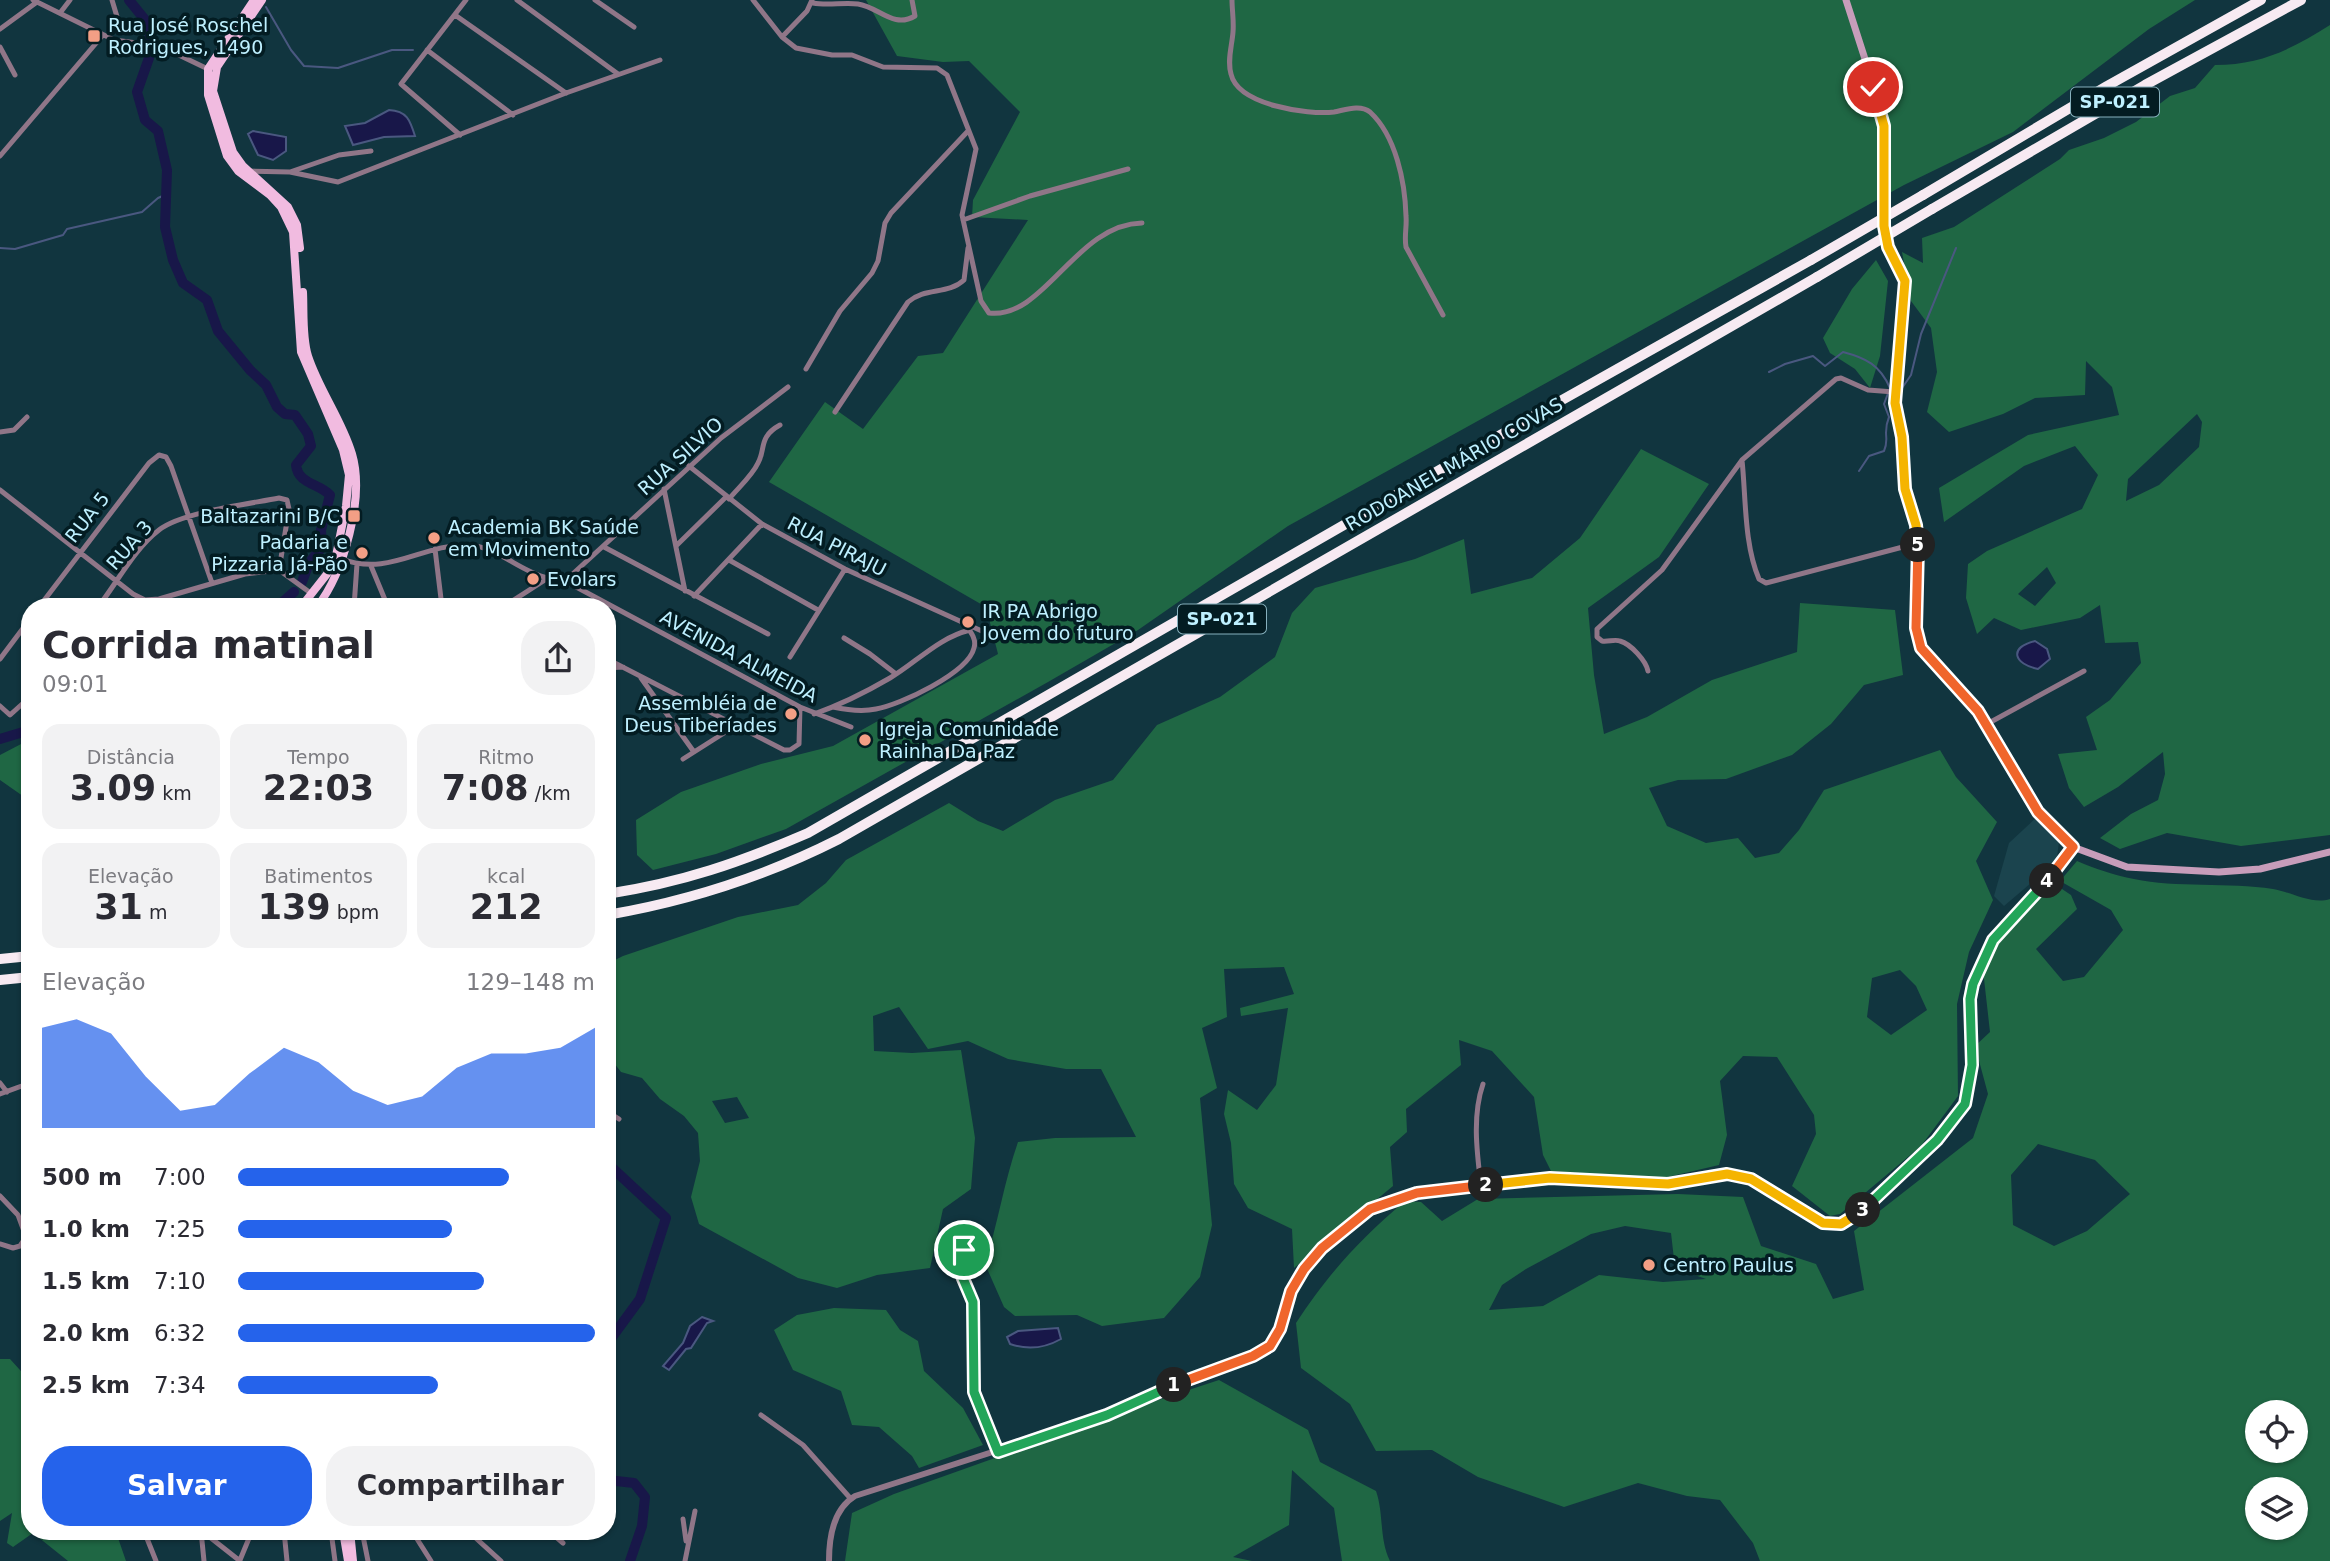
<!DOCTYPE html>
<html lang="pt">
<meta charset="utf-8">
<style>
body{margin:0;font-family:"DejaVu Sans",sans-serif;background:#f2f2f3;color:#2b2b33;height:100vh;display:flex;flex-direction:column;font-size:26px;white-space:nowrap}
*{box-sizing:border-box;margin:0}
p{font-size:23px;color:#7c7c81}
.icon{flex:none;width:38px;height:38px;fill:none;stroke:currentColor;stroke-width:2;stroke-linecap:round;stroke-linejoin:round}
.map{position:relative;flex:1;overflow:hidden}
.side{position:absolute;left:21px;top:598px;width:595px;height:942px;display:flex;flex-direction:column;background:#fff;border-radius:28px;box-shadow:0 2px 5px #0004}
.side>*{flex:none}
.controls{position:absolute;left:2245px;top:1400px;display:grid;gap:14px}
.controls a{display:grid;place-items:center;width:63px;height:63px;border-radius:50%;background:#fff;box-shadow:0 2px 5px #0004;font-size:35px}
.pin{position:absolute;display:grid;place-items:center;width:60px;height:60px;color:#fff;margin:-30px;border:4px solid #fff;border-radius:50%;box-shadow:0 2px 7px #0007}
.km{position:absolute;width:35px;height:35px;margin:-18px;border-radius:50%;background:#222;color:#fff;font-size:19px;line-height:35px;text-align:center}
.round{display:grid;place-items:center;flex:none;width:74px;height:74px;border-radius:28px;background:#f2f2f3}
.overview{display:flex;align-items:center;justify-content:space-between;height:119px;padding:0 21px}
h1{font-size:38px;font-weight:700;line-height:52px}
.metrics{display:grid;grid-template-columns:repeat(3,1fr);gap:10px;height:119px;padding:7px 21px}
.metrics div{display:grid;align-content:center;border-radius:18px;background:#f2f2f3;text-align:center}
.metrics b{font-size:35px;font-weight:700}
.metrics small{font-size:19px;font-weight:400}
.metrics p{font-size:19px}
.chart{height:196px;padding:14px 21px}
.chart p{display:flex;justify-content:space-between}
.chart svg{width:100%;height:126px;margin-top:7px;fill:#2563eb;opacity:.7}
.button{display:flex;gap:14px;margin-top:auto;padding:14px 21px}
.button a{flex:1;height:80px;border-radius:28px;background:#2563eb;color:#fff;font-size:28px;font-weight:700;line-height:80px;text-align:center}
.button a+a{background:#f2f2f3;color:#2b2b33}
ul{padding:0 21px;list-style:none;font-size:23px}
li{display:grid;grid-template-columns:112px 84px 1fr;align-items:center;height:52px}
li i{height:18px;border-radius:9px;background:#2563eb}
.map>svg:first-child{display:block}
.built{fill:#1b444e}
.forest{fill:#1f6744;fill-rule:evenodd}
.water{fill:#181749;stroke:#4a5880;stroke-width:2}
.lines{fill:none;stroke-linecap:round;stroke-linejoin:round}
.stream{stroke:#4a5880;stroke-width:2}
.river{stroke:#181749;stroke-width:10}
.minor-tunnel{stroke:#2b515c;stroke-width:5;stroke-dasharray:5 2.5;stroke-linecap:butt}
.minor{stroke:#907688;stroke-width:5}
.tertiary{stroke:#907688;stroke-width:6}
.secondary{stroke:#c79dba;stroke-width:7}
.primary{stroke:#f1bbe0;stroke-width:8}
.motorway{stroke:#f7eaf2;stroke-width:10}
.motorway-bridge{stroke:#f7eaf2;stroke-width:10}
.split-1-casing{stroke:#fff;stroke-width:14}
.split-2-casing{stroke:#fff;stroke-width:14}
.split-3-casing{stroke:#fff;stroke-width:14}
.split-4-casing{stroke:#fff;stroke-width:14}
.split-5-casing{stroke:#fff;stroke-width:14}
.split-6-casing{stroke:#fff;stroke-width:14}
.split-1{stroke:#22a559;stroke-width:9}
.split-2{stroke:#f0652b;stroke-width:9}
.split-3{stroke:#f5b400;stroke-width:9}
.split-4{stroke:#22a559;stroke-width:9}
.split-5{stroke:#f0652b;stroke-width:9}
.split-6{stroke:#f5b400;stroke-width:9}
.poi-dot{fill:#f39f85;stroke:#031c22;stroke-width:2.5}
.labels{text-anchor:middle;stroke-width:7;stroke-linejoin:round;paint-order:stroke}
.shield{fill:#031c22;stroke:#86b0bd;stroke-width:2}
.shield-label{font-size:18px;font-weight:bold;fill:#bef0ff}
.poi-label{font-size:19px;fill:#bef0ff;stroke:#031c22;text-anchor:start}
.street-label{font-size:19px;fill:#bef0ff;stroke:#031c22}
</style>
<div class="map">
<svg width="2330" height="1561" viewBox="0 0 2330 1561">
<rect width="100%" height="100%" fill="#11353f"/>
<path class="built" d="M2038 816 2059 842 2057 857 2051 866 2004 906 1994 896 2009 843Z"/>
<path class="forest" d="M866 0H2195L2149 29 2013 132 1904 185 1288 526 1138 630 1048 682 786 829 716 854 653 870 637 855 636 820 681 792 761 764 833 746 998 654 986 607 769 482 825 402 863 429 918 356 943 353 1028 220 972 217 973 200 1020 112 969 61 943 62 897 56Z
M2330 25V835L2241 846 2167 833 2120 849 2100 838 2131 814 2158 800 2165 774 2163 752 2118 787 2084 807 2069 788 2058 754 2097 750 2086 717 2110 700 2141 663 2138 642 2105 643 2100 605 2080 618 2021 630 1994 618 1977 634 1966 598 1968 564 1987 551 2082 509 2098 475 2075 446 2024 466 1944 522 1939 488 2028 435 2119 415 2112 387 2086 361 2085 395 2035 398 2003 414 1949 432 1927 412 1937 372 1931 328 1911 301 1902 252 1923 263 1922 238 1954 227 2060 159 2069 150 2104 138 2136 122 2170 96 2195 88 2215 65C2261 65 2292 49 2330 25ZM2197 414 2202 422 2199 447 2159 485 2126 501 2128 479ZM2047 567 2056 583 2035 606 2018 594Z
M1876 260 1888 281 1880 356 1870 388 1855 369 1830 353 1823 338 1852 289Z
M1641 449 1709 484 1659 557 1588 608 1594 675 1604 734 1647 717 1712 680 1797 652 1800 603 1895 610 1903 675 1864 685 1831 724 1792 755 1726 779 1678 780 1649 788 1667 826 1706 843 1738 838 1755 858 1779 853 1799 830 1824 790 1940 750 1956 777 1997 822 1976 861 1993 900 1969 952 1957 1004 1958 1096 1921 1146 1840 1214 1830 1216 1792 1186 1816 1134 1814 1115 1777 1057 1743 1056 1720 1081 1727 1135 1719 1165 1659 1179 1551 1171 1543 1155 1534 1097 1492 1051 1459 1040 1461 1065 1406 1109 1407 1132 1390 1147 1393 1186 1294 1268 1292 1229 1248 1208 1234 1184 1231 1143 1224 1114 1228 1090 1257 1110 1276 1085 1288 1008 1241 1016 1240 1008 1294 994 1284 967 1224 969 1227 1017 1202 1028 1217 1088 1200 1098 1212 1225 1200 1277 1164 1318 1102 1326 1077 1315 1015 1316 1004 1307 985 1264C998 1223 1004 1182 1018 1142L1055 1138 1136 1137 1101 1069H1066L1008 1059 968 1041 928 1049 899 1007 873 1016 874 1051 912 1053 961 1050 975 1138 971 1189 943 1209 930 1268 877 1275 837 1288 798 1278 699 1224 691 1197 700 1161 698 1133 684 1116 660 1099 642 1078 621 1072 607 1054V964L623 956 738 917 798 905 826 883 846 860 949 803 978 821 1003 831 1055 800 1113 780 1157 725 1220 697 1275 657 1292 613 1315 588 1415 559 1464 539 1471 594 1532 578 1580 538ZM1900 970 1916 986 1927 1010 1891 1035 1867 1017 1872 978ZM737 1097 749 1118 725 1123 712 1101Z
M23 743H30V801L0 780V755Z
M2077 861C2096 869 2114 875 2134 879 2176 888 2228 882 2273 889 2291 892 2312 905 2330 899V1561H1760L1753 1543 1720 1500 1687 1496 1638 1483 1564 1507 1478 1477 1432 1450 1376 1451 1350 1404 1301 1368 1296 1323C1329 1273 1359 1240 1405 1201L1421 1202 1442 1221 1478 1199 1678 1194 1743 1197 1761 1246 1816 1264 1833 1299 1864 1290 1854 1231 1973 1138 1988 1094 1975 1046 1990 1032 1982 961 2024 912 2056 885 2071 895 2077 909 2036 949 2063 981 2084 977 2123 930 2111 910 2060 881ZM2038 1144 2095 1160 2130 1194 2087 1231 2054 1246 2013 1225 2011 1175ZM1625 1226 1671 1233 1675 1268 1706 1279 1663 1282 1599 1275 1543 1306 1489 1310 1502 1285 1526 1269 1591 1234ZM2258 1412H2296V1451H2258ZM2258 1489H2296V1528H2258Z
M834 1308 886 1310 900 1330 918 1341 924 1371 963 1408 983 1445 919 1468 912 1456 879 1427 852 1425 841 1391 793 1370 774 1330 797 1315Z
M0 1359H10L30 1381V1531H111L117 1535 126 1561H68L33 1533 13 1547 7 1543 12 1513 0 1521Z
M1219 1380 1308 1430 1320 1462 1376 1491C1384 1514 1379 1539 1390 1561H1342L1334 1508 1292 1470 1289 1525 1233 1557 1252 1561H845L852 1513 894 1494 1140 1406Z"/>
<path class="water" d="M389 110C407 111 410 120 415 136L384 137 353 145 345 126 365 123Z
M253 131 286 137V151L273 160 258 155 248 134Z
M2035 641 2047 649 2050 659 2038 669C2014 664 2008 648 2035 641Z
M702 1317 713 1321 707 1323 691 1348 686 1349 669 1370 663 1366 683 1343 690 1326Z
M1058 1328 1061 1339C1045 1348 1027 1350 1010 1344L1007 1337 1018 1331Z"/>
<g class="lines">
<path class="stream" d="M266 7 291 50 304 66 338 68 392 50H413
M0 248 15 249 63 235 67 229 142 212 158 198 167 194
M1769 372 1785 364 1813 356 1825 366 1843 352C1866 358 1880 365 1890 388L1884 404 1889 417C1882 434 1890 438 1884 451L1869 456 1859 471
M1900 391 1911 375 1921 334 1956 248"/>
<path class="river" d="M129 0 150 26 149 58 137 92 145 120 158 131 167 170 165 227 173 260 183 283 207 300 218 331 250 370 266 385 277 407 285 414 295 415 308 434 311 446 296 465C298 484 318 483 330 495L321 530 322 547 309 563 302 582
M328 604 329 607
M277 607 294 592
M0 739 30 730
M607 1163 666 1218 640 1299 607 1344
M607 1480 634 1483 645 1497 642 1526 630 1561"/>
<path class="minor-tunnel" d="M112 31 118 20"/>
<path class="minor" d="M33 0 114 40 160 46 210 70
M112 0 118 20
M517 0 618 74
M595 0 634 27
M753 0 782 37 796 48 832 55H852L883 67 937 68 947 75 976 149 962 215 981 301 989 313C1044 320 1076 224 1142 223
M1232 0C1232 10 1234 21 1233 32 1232 46 1227 60 1231 74 1238 105 1307 115 1334 112 1345 110 1360 104 1370 112 1396 136 1405 182 1406 216 1407 227 1404 236 1406 247L1443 315
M813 3C828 6 843 2 858 4 879 7 893 29 915 16L912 0
M60 13 70 0
M455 15 566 93
M0 29 37 2
M782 37 807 11 812 0
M0 47 15 75
M427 50 513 115
M460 135 401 84 466 0
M0 156 103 35
M248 171 290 172 339 155 371 151
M290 172 338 182 566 93 660 60
M963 220 1030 196 1128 169
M806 369 840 311 872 273 878 261 885 223 891 213 968 131
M1894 392 1868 390 1841 378 1836 379 1742 460C1746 498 1744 544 1759 579L1766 583 1918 543
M835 412 908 302C925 287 948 295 964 280L968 248
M0 432 14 430 27 417
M689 466 762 524 845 569 984 632
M664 489 685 591
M0 490 133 594 145 600 159 599 245 574 279 570 312 594
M729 499C738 488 752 476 758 463 766 449 758 437 780 425
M677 545 726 497
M604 547 768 634
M435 549 442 607
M342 559C389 577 422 544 468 545 497 546 520 572 548 578
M729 560 818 610
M371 566 388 607
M565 581 721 438 788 387
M694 596 762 524
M39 607 149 463 159 455 166 457 171 466 212 583
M98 607C117 583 134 549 159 530 182 512 249 504 279 498L287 500 289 509 279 570
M354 607 357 564
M503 607 548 578 565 581 800 707 851 727
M844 638 870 654 896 674
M790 657 845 569
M0 659 30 619
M607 659 784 750H790L799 744 800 707
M607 668 623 667
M1648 671C1646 661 1631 644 1620 641 1615 639 1608 642 1602 641L1597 637V629L1662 570 1742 460
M641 678 694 752
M0 706 10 715 30 697
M833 707C847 710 862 712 876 709 900 705 968 673 974 648 977 639 970 631 965 624
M814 714C840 705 866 692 890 678 917 662 938 638 970 630
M1987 724 2084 671
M683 759 735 726
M0 1083 7 1092
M0 1094 30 1083
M608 1112 619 1119
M1481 1186C1477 1153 1472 1116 1483 1084
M0 1196 18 1215 26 1237 20 1246 13 1248 0 1244
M964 1250 962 1276 971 1294 973 1310 974 1392 998 1452
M761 1415 803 1445 851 1499
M683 1519 686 1541
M144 1531 156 1561
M201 1531 204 1561
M202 1531 240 1561
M284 1531 287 1561
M331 1531 335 1561
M362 1531 368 1561
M412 1531 431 1561
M468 1531 501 1561
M549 1531 563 1543
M240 1560 252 1531
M685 1561 695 1511"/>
<path class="tertiary" d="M829 1561C829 1538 833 1509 855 1496L1083 1423 1209 1370 1263 1351 1275 1339 1292 1288 1311 1261 1366 1212 1401 1197 1434 1190 1539 1179 1668 1184 1727 1174 1753 1179 1823 1223C1832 1226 1840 1225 1849 1220 1873 1208 1961 1120 1969 1094 1982 1048 1960 1007 1982 958 2003 914 2047 887 2073 847"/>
<path class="secondary" d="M1846 0 1883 115 1886 152 1884 226 1888 247 1905 280 1895 403 1902 437 1905 489 1918 537 1916 628 1921 648 1978 711 2038 812 2073 847 2127 867 2219 872 2260 869 2330 852"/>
<path class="primary" d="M254 0 208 69V95L227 156 238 171 270 195 281 207 293 232 301 352 343 450 349 475 346 506 336 556 327 574 301 607
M262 0 217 67 213 91 233 152 243 166 288 207 297 225 300 248
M303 292C304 313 302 337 308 356 319 390 342 420 352 454 365 498 344 572 317 607
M343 1531 348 1561
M350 1531 353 1561"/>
<path class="motorway" d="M1923 195 2107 86 2261 0
M1932 209 2145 85 2301 0
M607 894C684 882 738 863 808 833L1530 418 1811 260
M607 915C689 901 764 877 839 839L1817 277
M0 959 30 956
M0 980 30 977"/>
<path class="motorway-bridge" d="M1811 260 1923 195
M1817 277 1932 209"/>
</g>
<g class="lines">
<defs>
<path id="split-1" d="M964 1250 962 1276 973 1302 974 1392 998 1452 1107 1415 1174 1385"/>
<path id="split-2" d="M1174 1385 1253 1356 1270 1346 1280 1329 1291 1291 1304 1269 1322 1248 1370 1209 1417 1193 1486 1185"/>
<path id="split-3" d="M1486 1185 1550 1178 1668 1184 1727 1174 1751 1179 1823 1223 1841 1224 1863 1210"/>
<path id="split-4" d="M1863 1210 1937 1140 1965 1104 1972 1065 1970 999 1973 984 1993 940 2047 881"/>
<path id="split-5" d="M1918 545 1916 628 1921 648 1978 711 2038 812 2073 847 2047 881"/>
<path id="split-6" d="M1873 87 1884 126V226L1888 247 1905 281 1895 403 1902 437 1905 489 1916 525 1918 545"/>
</defs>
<use href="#split-1" class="split-1-casing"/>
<use href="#split-2" class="split-2-casing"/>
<use href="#split-3" class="split-3-casing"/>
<use href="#split-4" class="split-4-casing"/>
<use href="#split-5" class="split-5-casing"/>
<use href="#split-6" class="split-6-casing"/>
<use href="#split-1" class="split-1"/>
<use href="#split-2" class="split-2"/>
<use href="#split-3" class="split-3"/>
<use href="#split-4" class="split-4"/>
<use href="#split-5" class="split-5"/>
<use href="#split-6" class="split-6"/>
</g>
<g class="poi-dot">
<rect x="87" y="29" width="14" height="14" rx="3.5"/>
<rect x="347" y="509" width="14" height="14" rx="3.5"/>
<circle cx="434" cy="538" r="7"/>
<circle cx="362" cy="553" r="7"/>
<circle cx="533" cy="579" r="7"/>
<circle cx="968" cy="622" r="7"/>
<circle cx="791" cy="714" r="7"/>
<circle cx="865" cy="740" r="7"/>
<circle cx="1649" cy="1265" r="7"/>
</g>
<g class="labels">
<g class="shield">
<rect x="2071" y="87.5" width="88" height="29" rx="5"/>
<rect x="1178" y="604.5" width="88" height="29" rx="5"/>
</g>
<g class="shield-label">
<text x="2115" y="108">SP-021</text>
<text x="1222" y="625">SP-021</text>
</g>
<g class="poi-label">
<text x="108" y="32">Rua José Roschel<tspan x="108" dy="22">Rodrigues, 1490</tspan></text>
<text x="340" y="523" text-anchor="end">Baltazarini B/C</text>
<text x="448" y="534">Academia BK Saúde<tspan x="448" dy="22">em Movimento</tspan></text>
<text x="348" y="549" text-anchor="end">Padaria e<tspan x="348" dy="22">Pizzaria Já-Pão</tspan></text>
<text x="547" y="586">Evolars</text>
<text x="982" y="618">IR PA Abrigo<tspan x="982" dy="22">Jovem do futuro</tspan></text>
<text x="777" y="710" text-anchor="end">Assembléia de<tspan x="777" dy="22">Deus Tiberíades</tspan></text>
<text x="879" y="736">Igreja Comunidade<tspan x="879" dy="22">Rainha Da Paz</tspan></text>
<text x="1663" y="1272">Centro Paulus</text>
</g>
<g class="street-label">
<text transform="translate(680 456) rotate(-42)" y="7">RUA SILVIO</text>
<text transform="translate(1454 464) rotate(-30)" y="7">RODOANEL MÁRIO COVAS</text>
<text transform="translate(87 517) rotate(-52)" y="7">RUA 5</text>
<text transform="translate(129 545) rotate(-49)" y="7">RUA 3</text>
<text transform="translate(837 546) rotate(27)" y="7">RUA PIRAJU</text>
<text transform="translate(739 656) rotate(28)" y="7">AVENIDA ALMEIDA</text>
</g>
</g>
</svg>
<div class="controls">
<a><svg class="icon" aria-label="locate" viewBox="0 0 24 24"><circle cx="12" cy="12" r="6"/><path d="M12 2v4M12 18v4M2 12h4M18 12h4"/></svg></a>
<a><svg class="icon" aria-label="layers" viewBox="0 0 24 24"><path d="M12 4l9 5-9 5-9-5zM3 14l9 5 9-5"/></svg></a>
</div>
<div class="pin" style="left:964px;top:1250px;background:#1e9e55"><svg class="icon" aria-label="arrive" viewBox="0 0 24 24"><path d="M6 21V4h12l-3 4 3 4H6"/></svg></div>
<div class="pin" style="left:1873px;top:87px;background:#d93025"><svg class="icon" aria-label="check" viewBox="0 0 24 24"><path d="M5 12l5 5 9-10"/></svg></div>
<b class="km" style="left:1174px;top:1385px">1</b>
<b class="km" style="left:1486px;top:1185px">2</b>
<b class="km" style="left:1863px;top:1210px">3</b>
<b class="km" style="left:2047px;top:881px">4</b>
<b class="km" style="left:1918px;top:545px">5</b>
<section class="side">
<div class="overview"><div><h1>Corrida matinal</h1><p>09:01</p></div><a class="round"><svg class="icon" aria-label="share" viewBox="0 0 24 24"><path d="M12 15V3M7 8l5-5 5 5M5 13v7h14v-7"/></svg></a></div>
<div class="metrics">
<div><p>Distância</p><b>3.09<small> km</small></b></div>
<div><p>Tempo</p><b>22:03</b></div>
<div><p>Ritmo</p><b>7:08<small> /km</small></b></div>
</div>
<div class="metrics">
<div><p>Elevação</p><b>31<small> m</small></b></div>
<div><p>Batimentos</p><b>139<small> bpm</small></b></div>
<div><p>kcal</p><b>212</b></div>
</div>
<div class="chart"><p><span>Elevação</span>129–148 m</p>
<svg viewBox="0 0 160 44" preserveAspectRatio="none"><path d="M0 44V9L10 6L20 11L30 26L40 38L50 36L60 25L70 16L80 21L90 31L100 36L110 33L120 23L130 18L140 18L150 16L160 9V44z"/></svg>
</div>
<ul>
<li><b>500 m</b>7:00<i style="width:76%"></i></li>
<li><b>1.0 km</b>7:25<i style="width:60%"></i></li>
<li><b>1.5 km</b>7:10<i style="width:69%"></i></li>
<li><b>2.0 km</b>6:32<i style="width:100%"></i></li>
<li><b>2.5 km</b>7:34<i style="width:56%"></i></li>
</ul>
<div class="button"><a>Salvar</a><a>Compartilhar</a></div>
</section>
</div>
